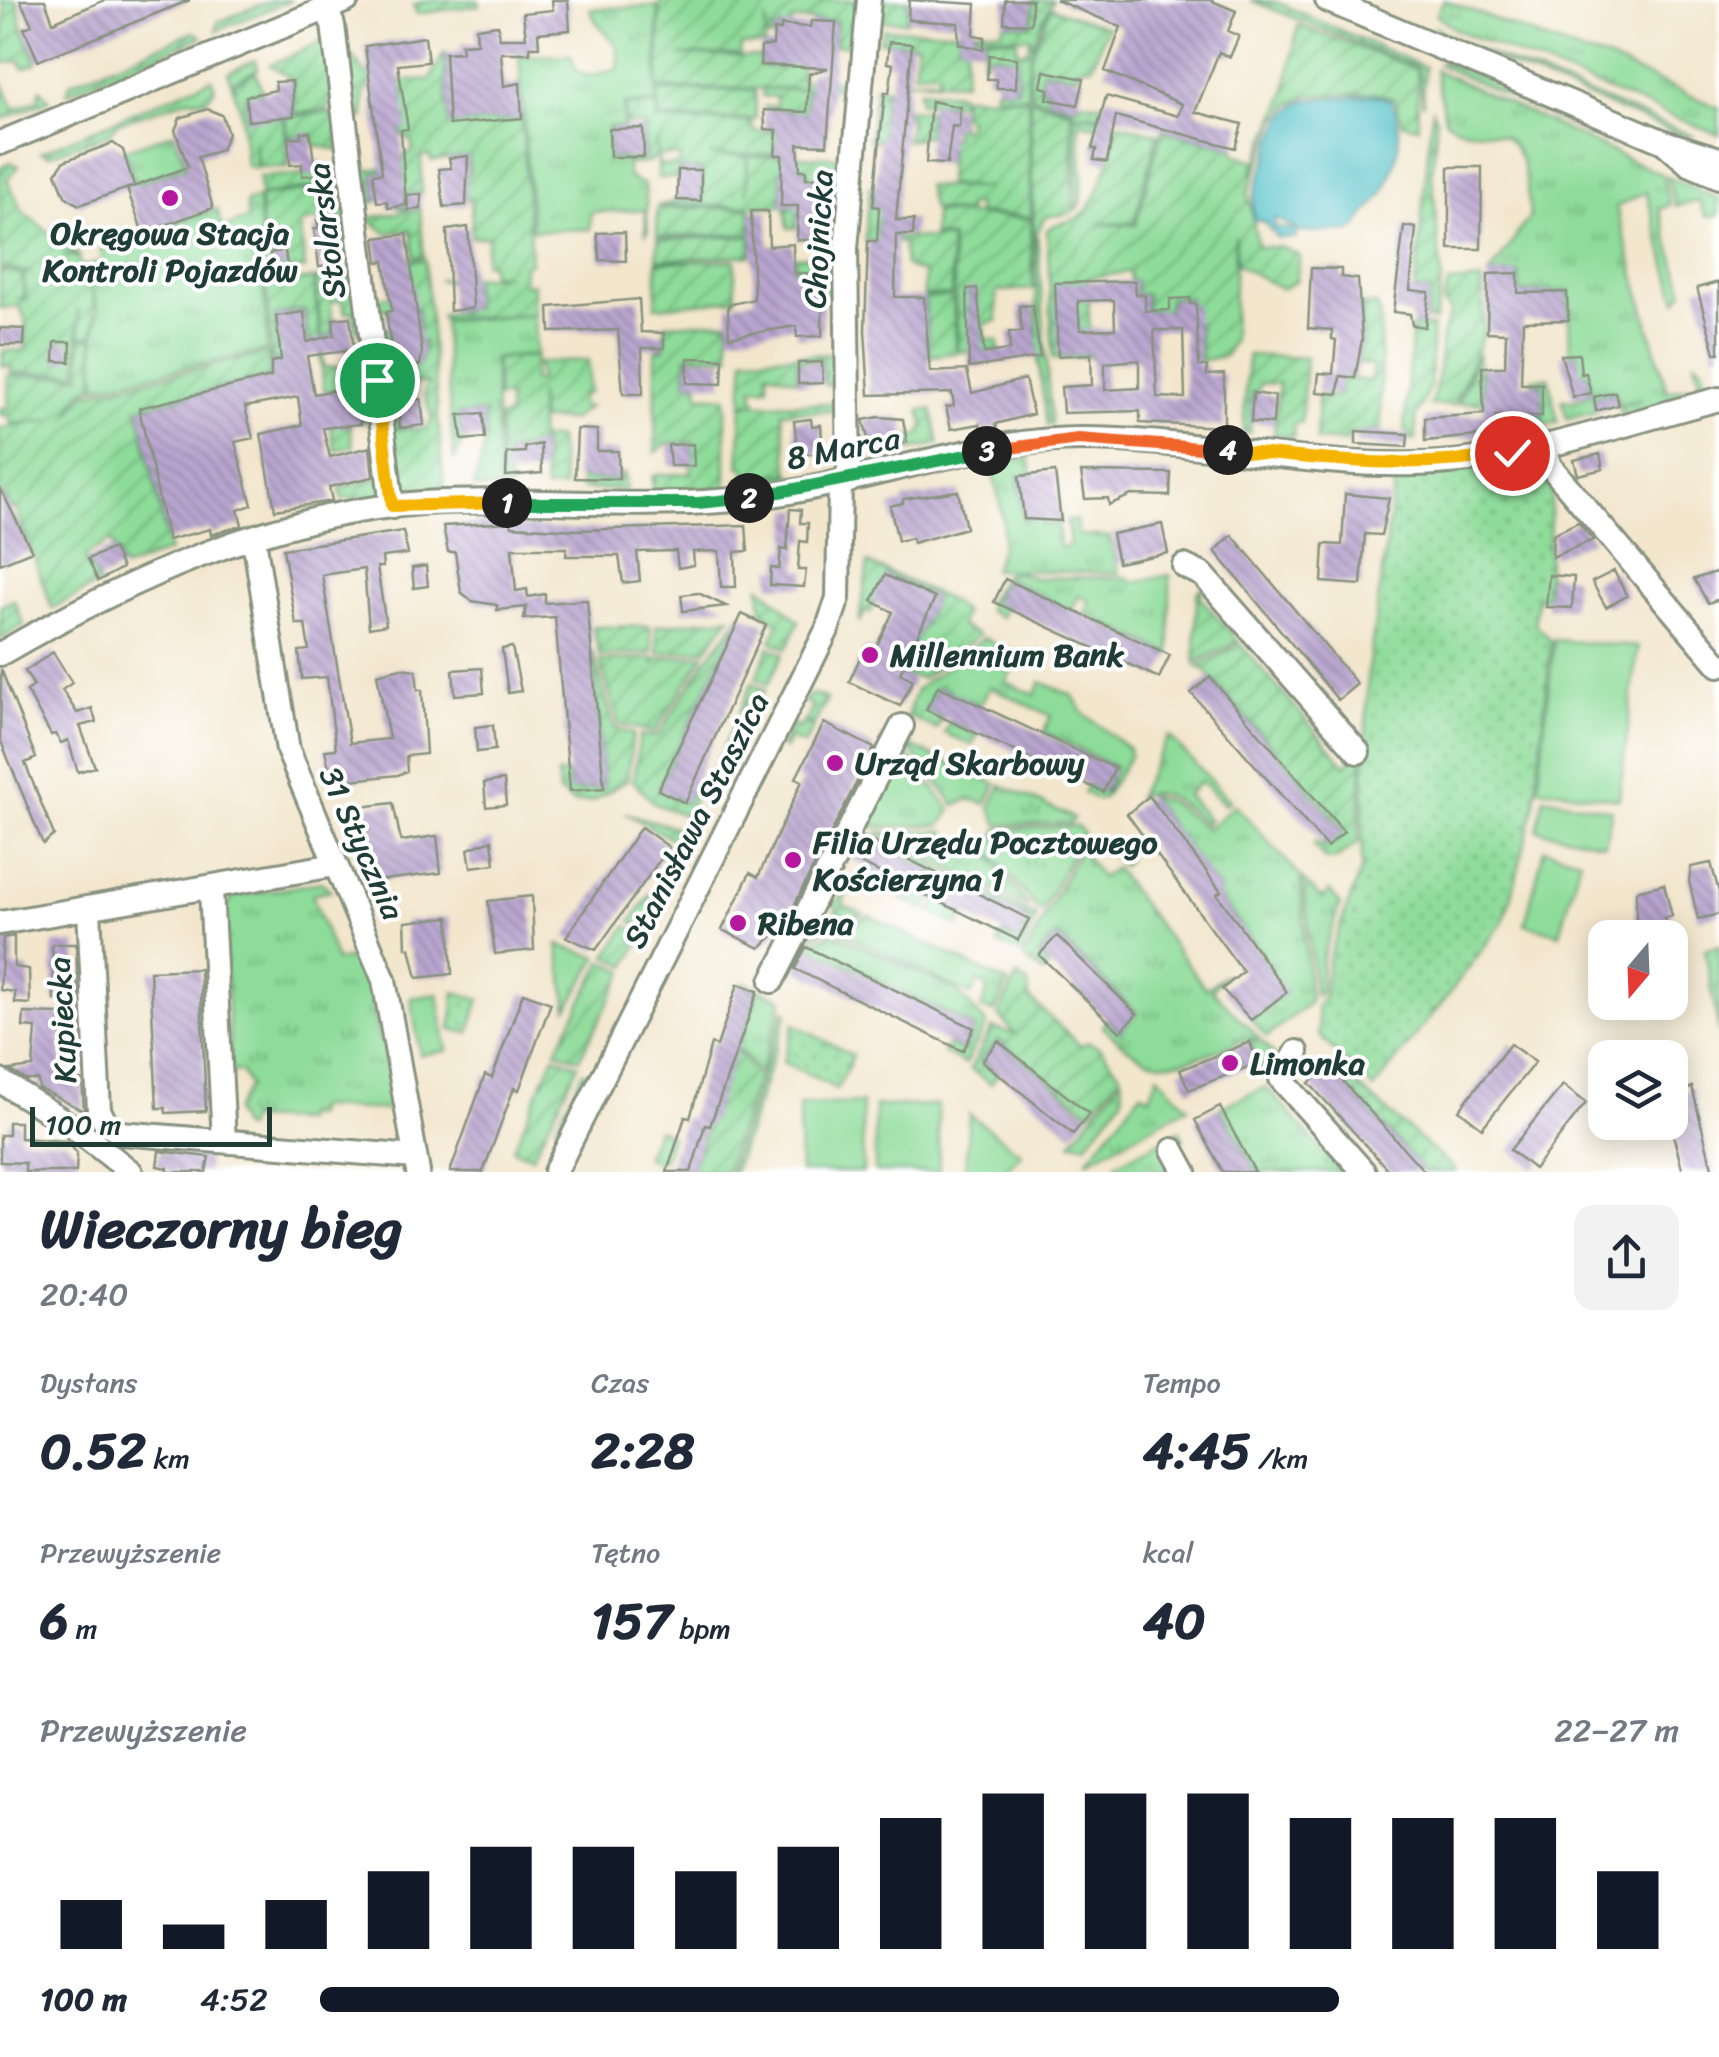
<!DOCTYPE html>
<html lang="pl">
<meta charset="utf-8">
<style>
body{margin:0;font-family:Sriracha,sans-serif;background:#f2f2f3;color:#1f2937;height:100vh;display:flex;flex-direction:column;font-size:38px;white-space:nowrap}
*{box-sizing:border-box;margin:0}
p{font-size:32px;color:#747a83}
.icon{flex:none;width:55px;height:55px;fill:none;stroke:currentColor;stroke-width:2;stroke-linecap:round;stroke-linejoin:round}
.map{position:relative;height:1172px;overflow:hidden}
.sheet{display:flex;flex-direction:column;background:#fff;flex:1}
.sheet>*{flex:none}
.needle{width:65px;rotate:199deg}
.tools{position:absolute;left:1588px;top:920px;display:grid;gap:20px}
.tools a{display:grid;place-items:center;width:100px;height:100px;border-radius:20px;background:#fff;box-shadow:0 5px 25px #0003;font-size:50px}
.scale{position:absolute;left:30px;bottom:25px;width:242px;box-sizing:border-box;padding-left:10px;border:5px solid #1f3d34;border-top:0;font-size:28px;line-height:35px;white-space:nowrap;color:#1f3d34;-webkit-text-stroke:8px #fff;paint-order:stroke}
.pin{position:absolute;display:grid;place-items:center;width:85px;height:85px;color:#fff;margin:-42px;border:5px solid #fff;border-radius:50%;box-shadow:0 2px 10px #0007}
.km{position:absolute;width:50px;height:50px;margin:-25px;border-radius:50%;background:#222;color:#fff;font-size:28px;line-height:50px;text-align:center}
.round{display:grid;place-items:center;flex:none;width:105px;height:105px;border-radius:20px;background:#f2f2f3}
.head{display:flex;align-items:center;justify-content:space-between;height:170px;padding:0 40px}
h1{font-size:55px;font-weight:700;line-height:75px}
.metrics{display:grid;grid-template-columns:repeat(3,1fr);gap:15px;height:170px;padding:10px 40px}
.metrics div{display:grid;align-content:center}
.metrics b{font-size:50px;font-weight:700}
.metrics small{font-size:28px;font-weight:400}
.metrics p{font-size:28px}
.chart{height:280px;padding:20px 40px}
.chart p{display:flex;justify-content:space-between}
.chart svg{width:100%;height:180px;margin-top:10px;stroke:#111827;stroke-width:6}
ul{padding:0 40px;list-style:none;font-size:32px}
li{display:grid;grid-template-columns:160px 120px 1fr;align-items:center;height:75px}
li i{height:25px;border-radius:12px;background:#111827}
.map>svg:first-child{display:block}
.grass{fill:url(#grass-tufts);stroke:#568c67;stroke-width:2.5}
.park{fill:url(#park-dots);stroke:#568c67;stroke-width:2.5}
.garden{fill:url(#garden-furrows);stroke:#568c67;stroke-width:2.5}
.pitch{fill:#8edc9a;stroke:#568c67;stroke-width:2.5}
.water{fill:#53c1c9;stroke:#397f7e;stroke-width:2.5}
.building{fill:url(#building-back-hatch);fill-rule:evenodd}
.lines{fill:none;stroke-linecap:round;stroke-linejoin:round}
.minor-casing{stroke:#889280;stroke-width:28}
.minor{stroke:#fff;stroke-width:22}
.split-1-casing{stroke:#fff;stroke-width:20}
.split-2-casing{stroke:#fff;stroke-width:20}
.split-3-casing{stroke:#fff;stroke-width:20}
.split-4-casing{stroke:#fff;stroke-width:20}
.split-5-casing{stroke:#fff;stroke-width:20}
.split-1{stroke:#f5b400;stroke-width:12}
.split-2{stroke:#22a559;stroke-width:12}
.split-3{stroke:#22a559;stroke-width:12}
.split-4{stroke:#f0652b;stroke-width:12}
.split-5{stroke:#f5b400;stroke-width:12}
.poi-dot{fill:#b5179e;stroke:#fff;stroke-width:4}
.labels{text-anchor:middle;stroke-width:8;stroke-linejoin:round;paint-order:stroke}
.street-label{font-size:32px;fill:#1f3d34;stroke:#fff}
.poi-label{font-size:32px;font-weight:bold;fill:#1f3d34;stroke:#fff;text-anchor:start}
</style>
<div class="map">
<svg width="1719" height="1172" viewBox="0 0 1719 1172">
<defs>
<pattern id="grass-tufts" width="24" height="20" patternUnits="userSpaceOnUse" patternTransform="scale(2.5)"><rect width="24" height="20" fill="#8edc9a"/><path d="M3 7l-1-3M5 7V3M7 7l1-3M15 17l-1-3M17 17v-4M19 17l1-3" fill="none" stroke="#73b47e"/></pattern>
<pattern id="park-dots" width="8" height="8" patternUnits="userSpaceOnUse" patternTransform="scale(2.5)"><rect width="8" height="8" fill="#8edc9a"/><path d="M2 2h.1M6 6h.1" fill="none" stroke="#73b47e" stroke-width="1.8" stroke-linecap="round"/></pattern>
<pattern id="garden-furrows" width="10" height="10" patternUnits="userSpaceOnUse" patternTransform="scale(2.5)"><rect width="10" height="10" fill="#8edc9a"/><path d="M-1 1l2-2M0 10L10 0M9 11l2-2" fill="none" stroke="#73b47e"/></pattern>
<pattern id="building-back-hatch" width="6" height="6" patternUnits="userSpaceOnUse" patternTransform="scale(2.5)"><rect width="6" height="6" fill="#b9a5cf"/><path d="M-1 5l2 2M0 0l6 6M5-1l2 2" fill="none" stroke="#9688a9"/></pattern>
</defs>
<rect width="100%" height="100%" fill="#fff"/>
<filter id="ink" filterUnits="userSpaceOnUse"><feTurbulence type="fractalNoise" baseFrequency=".01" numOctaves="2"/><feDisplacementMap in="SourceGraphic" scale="20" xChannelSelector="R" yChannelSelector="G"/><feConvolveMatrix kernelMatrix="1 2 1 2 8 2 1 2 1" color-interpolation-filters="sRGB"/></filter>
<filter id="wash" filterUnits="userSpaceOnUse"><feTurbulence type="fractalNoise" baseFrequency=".0048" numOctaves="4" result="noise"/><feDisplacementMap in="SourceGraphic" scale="40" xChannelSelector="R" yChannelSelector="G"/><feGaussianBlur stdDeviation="2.25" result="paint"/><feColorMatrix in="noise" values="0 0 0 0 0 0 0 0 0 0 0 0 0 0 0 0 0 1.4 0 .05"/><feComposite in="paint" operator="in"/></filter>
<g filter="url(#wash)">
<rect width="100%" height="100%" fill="#f2e6cc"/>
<path class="grass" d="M1444 0 1581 53 1607 59 1719 108V135L1456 30 1436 15Z
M658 6 656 103 624 104V127L608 128 609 158H625L629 178 645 185 648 230 646 235 645 210 591 212 590 229 532 231 519 56 571 55 576 70 586 76 618 70C623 32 599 37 590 9Z
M1436 27 1462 43 1693 136 1687 138 1440 37Z
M1443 61 1492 81 1591 135 1438 64Z
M1435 70 1663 175 1670 205 1659 209 1684 291 1677 300 1646 192 1616 207 1667 391 1701 385 1695 361 1703 366 1706 391 1621 416 1618 407 1641 399 1619 405 1615 391 1593 397 1596 412 1567 419 1562 400 1575 401 1592 393 1587 372 1578 374 1579 354 1570 353 1568 291 1520 292 1519 273 1490 274 1530 216C1527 193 1527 144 1499 135 1476 127 1469 136 1445 120Z
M173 133 186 166 136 184 124 150Z
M1667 176 1719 199V215L1706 217 1699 201 1676 206Z
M258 198 268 350 97 387 94 337 99 310 83 267 103 260 100 249 217 209 222 228 248 219 246 202Z
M534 315 536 355 494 358 499 489 474 488 486 439 484 413 458 415 463 443 454 459 443 321Z
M1029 457 1032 473 1018 476 1023 520 1041 518 1042 525 1058 524 1060 548 1070 545 1067 521 1076 520 1078 535 1109 537 1119 573 993 570C1011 532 1001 504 990 465Z
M1015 572 1036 578 1127 577 1132 582 1170 575V654L1085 613 1090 601 1078 596 1072 611 1006 578 993 602 1005 608 1001 617 988 611V601L1004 575Z
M984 638 1018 655 1006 682 1035 695 1041 682 1073 696 1083 713 1129 749 1130 756 1104 797 1098 800 1084 792 1087 785 1104 793 1115 767 1044 732 1051 716 990 687 980 705 938 686 925 710 942 719 936 729 907 716 916 690Z
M950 722 977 736 972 745 944 733Z
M1169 736 1230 801 1225 805 1201 781 1187 795 1209 820 1206 824C1185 808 1164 784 1137 797Z
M906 744 996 784 986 804 970 799 955 805Z
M901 747 951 810 941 825 865 827Z
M1001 785 1074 818 1071 823 999 825 990 807Z
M1149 796 1170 802 1207 829 1235 805 1300 876 1310 1002 1267 1037 1251 1020 1286 992 1259 960 1264 956 1217 894 1220 891Z
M1078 826 1083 833 1042 911 1038 910 988 849 998 829Z
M944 831 959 850H986L1029 907 877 832Z
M873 834 1036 916 1021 953 997 944 1003 934 1018 941 1029 918 864 836Z
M1114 837 1128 858 1122 866 1104 848Z
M1080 848 1101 878 1115 868 1206 989 1226 974 1212 990 1259 1038C1245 1038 1233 1044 1221 1049 1161 1071 1148 1069 1102 1026L1107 1020 1120 1032 1137 1013 1057 935 1038 955 1049 966 1043 973 1023 958Z
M869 868 897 883 892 893 863 880Z
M1303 879 1321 899 1330 891 1340 904 1322 958 1321 992 1315 995Z
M321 882 331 890 312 894 336 961 363 956 377 1001 372 1003 379 1040 385 1041 394 1110 317 1107 315 1116 303 1115V1121L248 1119 247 1129H242L234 1112 249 1085 241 1072 231 1071 223 916 232 897Z
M903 885 931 898 926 910 897 896Z
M937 900 964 915 959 926 931 912Z
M869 916 1008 983 994 1012 981 1009 989 988 977 982 971 995 838 930Z
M833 933 955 990 987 1024 965 1064 943 1052 948 1044 964 1052 975 1027 805 944Z
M558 945 598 957 568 1008Z
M1719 946V1034L1705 949Z
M744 983 783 999 760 1073 739 1049 719 1042 740 1044 758 991 741 985Z
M784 1010 788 1012 734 1172H729Z
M1250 1041 1263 1042 1281 1064 1262 1072Z
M583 1072 592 1076 559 1130 556 1125Z
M1158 1075 1188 1107 1086 1162 1141 1092 1150 1097Z
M1122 1078 1123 1097 1086 1144 1071 1143Z
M1266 1087 1342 1172H1257L1220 1107Z
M657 1129 671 1136 664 1159 658 1162 645 1158Z
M1180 1131 1184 1138 1165 1150 1176 1172H1119L1116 1164Z"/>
<path class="park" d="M1519 464 1542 472 1552 484 1546 598H1537L1535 624 1551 641 1535 803 1512 895 1503 922 1435 1012 1430 1010 1433 1013 1374 1089 1319 1036 1317 1006 1325 994 1328 959 1361 870 1368 670 1396 474Z
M455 992 480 999 469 1033 451 1030Z
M794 1024 853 1056 837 1089 783 1062Z"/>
<path class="garden" d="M0 0H17L24 33 37 63 23 68 20 61 2 63 5 8Z
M272 0H292L216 31 218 22Z
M426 0H479L480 5 417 14 413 5Z
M660 0H855V5L858 0 852 46 835 45 837 21 791 20 790 29 781 25 780 30 773 29 772 38H767L766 19 765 45H741L740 55H680L760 57V66L784 68 786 58 802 64V81H846L845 88 658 89Z
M883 0H908L907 21H881Z
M1034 0H1053C1034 35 1026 56 1028 96H995V88L1017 89 1018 58 989 54 983 61 986 37 1017 39V51L1027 52 1031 38 975 34 976 29 1002 31 1004 23 1032 25Z
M1250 0 1276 2 1425 67 1423 105 1418 68Z
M1051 8 1107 27 1092 66 1079 67 1077 75 1043 70 1039 88 1047 90V99L1078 107 1082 101 1102 104 1100 115 1073 114V109L1031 96 1029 60Z
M1298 25 1417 69 1418 127 1403 124 1395 99 1375 93 1311 95 1290 104 1276 120 1248 193 1258 247H1281L1300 256 1296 281 1282 289 1237 265 1235 235 1233 339 1225 356 1201 361 1198 323H1186L1190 298 1169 297V311L1146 310V294H1136V281L1130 280 1129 272 1087 278 1091 356 1053 359 1047 230C1057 221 1065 224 1077 218 1097 209 1114 150 1116 129L1079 123C1077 143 1091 201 1075 211 1068 216 1053 214 1044 218L1037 233 1051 425H1047L1038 359 1030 99 1071 111 1074 208 1078 205 1073 116 1084 114 1158 134 1134 223 1098 224 1136 225 1162 130 1235 149V154L1256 161 1251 176 1285 95Z
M884 29 958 31 959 44 967 45 964 82 903 80 938 79 939 71 914 72 918 44 879 41Z
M194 32 202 37 67 93 70 83Z
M327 39 333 92 328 109 295 114 293 80 270 65Z
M343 53 353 57 366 75 382 73 384 82 430 79 444 53 449 125 522 118 531 263 524 264V284H533L534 314 441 319V315L474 308 473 282 438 280 506 275 491 274 490 263H484L488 237H472L471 199 453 200 470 170 468 156 431 161 430 155 421 157 422 192 412 194 414 202 407 209 395 207 406 205 403 170 373 173 376 202 363 204 358 171 389 167V161L405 159V154L413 152 411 140 402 135 404 90 384 91 370 85 364 93V118L352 121Z
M255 60 258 69 232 82 235 90 234 83 256 72 264 98 245 96 247 119 284 117 288 167H258L255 141 256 168 246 166 241 113 228 73Z
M212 79 215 89 206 100 188 99 116 124 109 134 49 155 41 152Z
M1 80 14 109 38 100 40 89 50 100 0 120Z
M875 87 906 90 884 92 881 139 874 142 869 140Z
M763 89H807L805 113 763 107 776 106V97L762 96Z
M755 90 756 119H658L659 91Z
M919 90 959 93 960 103H920Z
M962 96 1028 98 1031 217 977 213 976 205H968L967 213 932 209 926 186 988 188 947 184 949 147 944 138H954V121H959V128H966L968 118 961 116Z
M657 105V121L752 122 753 131H779L790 141 774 142V154L710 155 747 156V193L748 156 839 157 837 181 808 177 806 168 781 170V206H657L676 201H702V169H678L677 178H658V158L660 166 679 165 680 156 657 155V140L656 157 647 163 628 164 627 160 645 158 644 125 625 124 626 106Z
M906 109 929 111 928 135 906 141 911 118 906 117Z
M1432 109 1437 120 1432 175 1442 278 1435 321 1427 320 1429 291 1415 290Z
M329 112 337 120 339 150 316 146 312 135 288 137 286 117Z
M11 162 19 166 7 179 23 212 78 255 62 254 78 257C90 289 100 301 92 336H80L78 308V373H11L10 366H2L3 351 26 350 25 318 19 306 0 308V270L22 274 24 298 17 299H26L23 274 31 273 0 267V167Z
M341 172 344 183 260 195 259 177Z
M344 185 353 251 345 261 339 216 300 223 305 269 287 270V280L265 283 260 197Z
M870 187H874L872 207 887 208 885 226H878L877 233 885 237 950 239 952 295 924 296V273L905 266 903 243 865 240Z
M836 195 832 206 836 207 833 240H821V214H797L795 228H788L785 207H817L810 202H826L827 197Z
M657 208H750L751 234 657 237Z
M420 209 424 257 414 258 411 230 386 233 368 218Z
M934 212 1031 219 1033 289 996 291 997 321 984 324 986 340H998L999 350 959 352 951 238 933 236Z
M751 236V255L657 260 658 240Z
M833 255V295H824L816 271 795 270V257Z
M425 260 444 488 396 492 392 415 398 414 399 429H426L432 419 424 393 428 383 383 385 379 355 388 353 395 369 420 365 424 342 378 345 379 330 419 326 417 308 388 311 386 307 374 312 372 298 389 296 410 261Z
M735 260 736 299 656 307 657 262Z
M359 274 366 333 356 331 353 311 345 313 342 300 331 302 333 335 322 337 315 279Z
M313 279 324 367H340L344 391 324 390 318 341H308L305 310 275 315 278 342 303 341 279 368 278 360H272L266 285Z
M1482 280 1484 333 1454 405H1430C1443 375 1435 340 1451 313L1443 302 1449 283Z
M952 296 957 353 929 356 925 298Z
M1361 305H1377L1380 313 1381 430 1347 435V442L1316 440 1318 396H1339L1342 378 1371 381 1373 366 1357 363 1363 341Z
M728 321 730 356H687L686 383 698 384 699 395 726 397V488L653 491 652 475 655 483 656 475 691 473 693 442 667 443 655 453 656 350 665 349V324Z
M1412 326 1432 327 1430 386 1416 417V440L1408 439 1409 432 1404 430Z
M81 338H92L95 387 81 392 66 419 84 394 269 353 270 376 138 408 169 551 124 569 111 541 85 556 99 584 52 608 16 508 11 509 7 499 0 498V428L52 420 11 424 9 415H0V408L9 407 8 376H81Z
M1478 353 1483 393H1494L1503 402 1458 403Z
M834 354V385H825L822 359 797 361V380L768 371V387L752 388 757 404 835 403V411L782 412 789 473 753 477 794 475V479L738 487V479L746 478 745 467H739L742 405 755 404 742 403 745 357Z
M1248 355 1306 358 1301 423 1294 424 1293 437 1274 435 1279 384 1260 383 1258 392H1252L1250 433H1243Z
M536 356 532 381H539L538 363 588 360 589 393 581 395 582 408 588 407 572 420H541L538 394 540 444 506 453 509 489H502L499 418 508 416V397L498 398 495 359Z
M358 373 370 374 374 420 363 422 353 378Z
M1549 377 1558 422 1505 432 1504 419 1543 417 1542 383H1532V378Z
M327 407 342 426 350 425 353 446 335 450Z
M932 409 939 444 910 450 908 437 920 435 924 425 920 410Z
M558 438 564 488 545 489 542 439Z
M620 474H625L626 490 581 489 580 479 620 481Z
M380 478 383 496 342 499 340 488Z
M868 563 949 600 964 613 960 626 979 635 922 679 900 673 935 598 886 575 870 613 866 611 859 623Z
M1205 585 1200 597 1239 642 1195 662 1197 593Z
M760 586 799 621 786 649 771 641 779 624 762 611Z
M14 600 24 625 0 639V606Z
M742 614 658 789 685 803 694 785 699 787 687 816 655 804 633 781 640 735 658 736 704 663Z
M730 617 706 650 658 653 656 626Z
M650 626 652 653 600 656 593 627Z
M1241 645 1345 765 1363 750 1358 843 1335 859 1326 860 1313 845 1317 842 1322 846 1343 828 1204 669 1196 666Z
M769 647 783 654 768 684 756 678Z
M592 650 615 728 633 734 627 780 593 801 574 803 559 792 557 774H568L570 791 604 788Z
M704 655 655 732 619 725 600 661 653 658 654 663 658 658Z
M752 683 765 689 751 719 739 713Z
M812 694 827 699 814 725 805 721 812 705 803 701Z
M736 719 748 724 733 755 723 749Z
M803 722 813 728 804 744 789 739 785 749 781 747 791 724 800 728Z
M720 755 731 759 716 789 706 785Z
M625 813 681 829 675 841Z
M651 893 660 899 646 929 631 921Z
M846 893 843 905 863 914 805 939 818 920 829 924 838 909 831 904Z
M627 926 643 934 627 966 607 956Z
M603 961 625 971 579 1059 556 1051Z
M1017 976 1028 984 1029 998 1081 1046 1088 1042 1100 1048 1121 1074 1090 1112 998 1040 980 1061 997 1075 991 1084 970 1069 992 1028 1015 1034 998 1014Z
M714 1043 736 1050 758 1076 725 1172H691L734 1053Z
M554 1056 578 1065 532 1157 513 1149Z
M1345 1075 1455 1169V1172H1425L1338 1076Z"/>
<path class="pitch" d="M1554 640 1638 647 1619 799 1538 788Z
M1544 797 1612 810 1605 844 1537 830Z
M1544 849 1580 859 1560 934 1525 924Z
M438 994 447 1051 420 1055 411 998Z
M862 1103 863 1172H800L799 1105Z
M938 1105 939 1172H875V1106Z
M969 1114 1022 1154 1003 1172H965Z"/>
<path class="water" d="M1374 95 1392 101C1405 131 1398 160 1386 188 1379 204 1364 210 1358 227L1349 232H1302L1275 218 1274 227 1298 231 1296 238H1277L1264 222 1254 220C1250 188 1260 183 1268 154 1287 84 1314 103 1374 95Z"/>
<g id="blocks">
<path class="building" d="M20 0H45L53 22 105 0H190L38 61 24 28 32 25Z
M552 0H568L570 30 538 33 539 47H530V53H501L504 86 520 83 522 118 449 125 445 53 462 52 461 44 477 43 476 28 498 25 499 38H526L523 13 553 10Z
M909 0 976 4 974 35 985 37 983 50 959 44 958 23 908 20Z
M1005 0H1032L1031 24 1004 23Z
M1056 0H1210L1236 11 1228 31 1239 36 1230 57 1219 52 1195 112 1242 124 1235 148 1116 116 1107 162 1094 160 1096 149H1092L1106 96 1178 116 1182 104 1105 71 1121 27Z
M811 21 836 22 827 145 798 144 800 170H806V178H825L820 240H797L798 206H781L782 155H775L777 130 765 129 764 110 807 112 809 74 828 68 760 65 761 47 773 45 774 30H781V25L810 27Z
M425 37 428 62 398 65 408 129 401 130 406 205 388 208 387 201 377 202 373 174 382 173 365 46Z
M889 42 912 44 896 220H914L913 235H896L895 297H924L930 372 967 370 972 393 1025 379 1033 414 996 424 997 428 982 432 980 424 951 429 946 407 954 406 952 393 869 395 865 330 868 241H877L879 207 873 206 885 92 889 93 893 64 887 63Z
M989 55 1017 58 1016 88H997L996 79H987Z
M1044 71 1084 79 1078 105 1047 99 1049 89 1041 87Z
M292 81 294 116 248 121 246 96 276 90 275 82Z
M931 101 960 107 959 127 952 126 947 164 926 163Z
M207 109 222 115 228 134 221 150 198 157 213 208 143 233 127 189 188 167 175 130 180 118Z
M643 128 644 157H610L609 129Z
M301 132H310L314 161 322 160 323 174 302 176V164L290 165 288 138 301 137Z
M113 143 123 150 134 186 79 205 65 196 56 173 64 161Z
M468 156 466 205 444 207 439 169 451 168 449 158Z
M1449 167H1482L1481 249H1449Z
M678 170H701V201L677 200Z
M421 194V209L408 210 407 195Z
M751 211H768L769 246 793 244 794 273H816V288H823L822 336 797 337 796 326 729 337 728 305 754 299Z
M338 217 344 264 319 267 314 229H319L317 220Z
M1404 226 1416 228 1410 290 1429 292 1425 327 1412 325 1410 314 1393 312Z
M468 227 473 308 450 311 447 230Z
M625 232 626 261 600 260 597 233Z
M407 234 422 352 420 365 394 368 386 312 392 311 384 261 378 262 375 238Z
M285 250 287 267 272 269 270 253Z
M1311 268 1341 269V277L1358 279 1362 339 1355 378 1340 376 1338 394 1317 392 1319 373 1333 374 1336 340 1332 339V330L1308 328Z
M1518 273V293L1567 292 1568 320 1523 321 1521 384H1542V416H1495L1496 434 1425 441V418L1484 414 1482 367H1505L1506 333 1487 332 1488 274Z
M1135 281 1136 294 1145 295V311L1170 310V299L1190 298V304H1196L1199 366H1207V375L1224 374V427L1140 423V411L1063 413 1061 387 1092 385 1091 354 1058 356 1055 283ZM1114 300 1115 329 1080 330 1078 301ZM1154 330H1183L1185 398 1157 397ZM1139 360V388L1105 390V363Z
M1719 282V353H1715L1697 288Z
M977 288 984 353 1010 350 1009 332H1022L1019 306 1033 305 1040 357 969 368 967 289Z
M639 299 641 332 664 333V348H642L643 394H623L618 330 550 332 549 307Z
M304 312 307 342 334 335 333 319 350 317 354 350 307 356 314 394 356 386 361 424 323 428 330 457 370 447 373 477 329 487 332 501 275 510 261 434 302 425 298 397 245 407 253 438 235 442 252 505 238 510 242 525 211 535 210 529 168 540 139 408 271 377V362L281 360 276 316Z
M0 328 25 329 24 345H0Z
M55 342H71L70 362 54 361Z
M1579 354 1581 374 1586 373 1591 393 1573 397 1561 355Z
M688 358 723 359 722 384 687 383Z
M822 362 823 383 798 384V363Z
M1615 392 1618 405 1596 411 1594 397Z
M1253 393 1275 396 1273 424 1251 422Z
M421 399 424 425 400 428 398 401Z
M483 413 485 438 462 440 459 415Z
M879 417 903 419 907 442 872 452 863 420Z
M811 419 812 426 821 425 823 453 798 455 794 421Z
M577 429 597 430V451H618L619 479 575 478Z
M1356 431 1408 434 1407 447 1356 444Z
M541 444 542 473 506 476 507 453 525 452V447Z
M693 444 694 466H670L668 445Z
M1600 454 1603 469 1578 475 1574 460Z
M1055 472 1061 521 1024 519 1019 476Z
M1081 472 1171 473 1170 496 1131 495 1109 505 1108 498 1085 499Z
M0 488 32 551 0 564Z
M958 491 966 528 913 543 912 538 898 541 890 506 903 503V499Z
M1345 494 1389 498 1381 535 1365 534 1361 585 1322 582 1324 544 1342 545Z
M790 509 801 510 800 523H808L807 542 800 541 798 570H806L804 587 770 585 771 568 779 569 781 549 787 550Z
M511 522 512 526 577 530 746 525 748 551 735 552 736 587H721L719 551 693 552 694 565 678 568 676 551 637 552 640 581 623 583 619 556H566L567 548H512L516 591 527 589 528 597 545 594V603L587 600 604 788 570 791 555 617 524 619 526 607 497 610V605L472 601 461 592 455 552H448L443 526Z
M1578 522 1593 540 1552 557 1553 534Z
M1162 524 1168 553 1118 563 1112 534Z
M403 531 408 554 382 557 383 567H377L386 625 369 628 364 569 322 575 350 743 389 739 377 674 401 668 416 670 418 690H422L426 754 406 756 407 771 398 775 332 782 325 750 336 749 327 677 302 679 299 651 309 650 305 624H296L283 549Z
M1232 535 1357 684 1338 700 1215 551Z
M113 548 122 568 98 581 88 559Z
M426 566 428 586 414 588 412 568Z
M1614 571 1627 596 1606 607 1592 582Z
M1719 571V599L1708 603 1694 579Z
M885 575 935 598 900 673 913 680 900 706 849 682 865 647 874 651 893 612 872 601Z
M1549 575 1574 577 1572 608 1546 607Z
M1005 579 1170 655 1159 678 994 602Z
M698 593 726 606 683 611 681 595Z
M742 614 766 625 685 803 658 790Z
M512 647 521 691 508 693 502 649Z
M53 652 72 683 62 690 77 713 92 708 96 722 80 726 95 767 78 772 68 740 61 743 55 734 51 735 27 691 34 686 25 671Z
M482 668 484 693 455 695 453 670Z
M1 669 36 758 25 763 54 835 43 844 0 739Z
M1210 677 1344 832 1327 847 1191 693Z
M938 686 1115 768 1103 792 926 710Z
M824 723 874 748 783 927 760 948 722 930 750 873 758 877 802 781 796 778Z
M493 725 495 750 477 752 475 727Z
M504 780 506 805 486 807 484 783Z
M1149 796 1221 891 1217 894 1287 992 1251 1020 1222 989 1243 972 1127 814Z
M393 803 401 841 437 836 441 873 374 881 360 807Z
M641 827 669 847 596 950 566 937Z
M863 837 1029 919 1018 940 852 859Z
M492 840 495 864 471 867 468 849Z
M1711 863 1719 892V914L1698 919 1689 881 1691 867Z
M1664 884 1672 916 1664 918 1669 938H1636V891Z
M532 896 534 950 495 954 488 901Z
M449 917 452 974 417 978 410 948H406L405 922Z
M14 936V967L29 969 30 1004 15 1003V992L0 990 3 938Z
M1057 936 1137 1014 1120 1032 1039 955Z
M52 944H76L78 1000H54Z
M1670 946H1676L1685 992 1670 996Z
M806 947 974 1028 963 1051 795 969Z
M200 969 206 1111 166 1113 165 1108H157L150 971Z
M738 984 758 991 710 1126 705 1125 691 1172H667L685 1117 690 1118 711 1044 717 1046Z
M523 993 551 1003 519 1090 514 1088 483 1172H450L485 1075 492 1078Z
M24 1013 60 1014 63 1081 82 1080 84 1111 39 1088 38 1080H26L10 1070 33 1067 36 1028 23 1027Z
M998 1041 1089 1114 1073 1134 982 1061Z
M1250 1042 1258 1063 1189 1090 1180 1070Z
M1510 1044 1535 1062 1482 1128 1459 1110Z
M1328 1066 1338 1076 1425 1172H1390L1340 1117 1309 1083Z
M1563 1085 1586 1103 1534 1169 1510 1150Z
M1692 1087 1713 1172H1683L1670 1123V1100Z
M1220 1107 1255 1172H1223L1195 1120Z
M8 1122H20V1138L66 1141 77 1153 76 1172H25V1163L0 1162V1135H8Z
M159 1151 209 1157 206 1172H168V1168L157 1166Z"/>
</g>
</g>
<g filter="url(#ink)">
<use href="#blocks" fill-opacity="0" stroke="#889280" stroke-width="2.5"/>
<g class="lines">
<defs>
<path id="minor" d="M1327 0 1664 142 1719 159
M326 8 333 25 392 507
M0 143 347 0
M1666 144 1689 164 1719 177
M1543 446 1550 466 1719 665
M849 481 846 248 869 0
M254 539 288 750 384 980 418 1172
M1184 566 1203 575 1358 752
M0 654C129 579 271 514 422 503 534 496 647 512 759 497 864 483 975 439 1081 439 1193 439 1304 467 1416 464 1520 462 1620 424 1719 399
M211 889 224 1141
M89 910 99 1110 106 1124 121 1133 415 1157
M0 923 335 865
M772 981 902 726
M1297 1052 1281 1079 1364 1172
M0 1081 72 1126 131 1172
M1173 1150 1185 1172
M555 1172 827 630 838 598 840 483"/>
</defs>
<use href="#minor" class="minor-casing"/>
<use href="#minor" class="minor"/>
</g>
</g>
<g class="lines" filter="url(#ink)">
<defs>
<path id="split-1" d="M377 380 392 506 507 503"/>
<path id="split-2" d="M507 503H698L749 498"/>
<path id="split-3" d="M749 498 987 451"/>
<path id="split-4" d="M987 451 1078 439 1228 450"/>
<path id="split-5" d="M1228 450C1324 460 1417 471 1512 453"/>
</defs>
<use href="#split-1" class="split-1-casing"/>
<use href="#split-2" class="split-2-casing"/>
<use href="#split-3" class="split-3-casing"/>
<use href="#split-4" class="split-4-casing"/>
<use href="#split-5" class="split-5-casing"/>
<use href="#split-1" class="split-1"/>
<use href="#split-2" class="split-2"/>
<use href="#split-3" class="split-3"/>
<use href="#split-4" class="split-4"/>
<use href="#split-5" class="split-5"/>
</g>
<g class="poi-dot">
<circle cx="170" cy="198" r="10"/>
<circle cx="870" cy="655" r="10"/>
<circle cx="835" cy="763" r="10"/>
<circle cx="793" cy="860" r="10"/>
<circle cx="738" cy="923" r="10"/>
<circle cx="1230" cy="1063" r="10"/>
</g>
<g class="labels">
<g class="street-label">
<text transform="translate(326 231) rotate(-97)" y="11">Stolarska</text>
<text transform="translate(818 239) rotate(-87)" y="11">Chojnicka</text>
<text transform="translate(843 448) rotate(-11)" y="11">8 Marca</text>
<text transform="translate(696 820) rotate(-63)" y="11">Stanisława Staszica</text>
<text transform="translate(362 843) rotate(66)" y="11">31 Stycznia</text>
<text transform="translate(62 1020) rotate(-93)" y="11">Kupiecka</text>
</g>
<g class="poi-label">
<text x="170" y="244" text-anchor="middle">Okręgowa Stacja<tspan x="170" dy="37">Kontroli Pojazdów</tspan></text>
<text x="890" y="666">Millennium Bank</text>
<text x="855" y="774">Urząd Skarbowy</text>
<text x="813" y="853">Filia Urzędu Pocztowego<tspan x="813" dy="37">Kościerzyna 1</tspan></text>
<text x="758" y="934">Ribena</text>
<text x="1250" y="1074">Limonka</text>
</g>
</g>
</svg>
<div class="tools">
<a><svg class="needle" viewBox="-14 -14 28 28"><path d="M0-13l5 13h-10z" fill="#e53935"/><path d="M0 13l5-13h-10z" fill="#747a83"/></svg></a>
<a><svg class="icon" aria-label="layers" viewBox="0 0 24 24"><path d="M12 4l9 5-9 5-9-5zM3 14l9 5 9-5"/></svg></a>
</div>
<div class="scale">100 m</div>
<div class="pin" style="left:377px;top:380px;background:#1e9e55"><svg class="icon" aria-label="arrive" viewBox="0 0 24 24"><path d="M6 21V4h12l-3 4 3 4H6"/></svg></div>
<div class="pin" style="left:1512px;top:453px;background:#d93025"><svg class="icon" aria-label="check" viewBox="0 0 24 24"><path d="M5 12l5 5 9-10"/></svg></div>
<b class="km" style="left:507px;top:503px">1</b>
<b class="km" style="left:749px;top:498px">2</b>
<b class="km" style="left:987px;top:451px">3</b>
<b class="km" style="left:1228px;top:450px">4</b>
</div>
<section class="sheet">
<div class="head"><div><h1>Wieczorny bieg</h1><p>20:40</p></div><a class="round"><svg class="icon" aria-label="share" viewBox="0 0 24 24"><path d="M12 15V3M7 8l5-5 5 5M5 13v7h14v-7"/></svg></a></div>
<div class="metrics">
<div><p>Dystans</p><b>0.52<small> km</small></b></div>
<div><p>Czas</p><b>2:28</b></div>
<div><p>Tempo</p><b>4:45<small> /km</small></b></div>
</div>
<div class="metrics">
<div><p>Przewyższenie</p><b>6<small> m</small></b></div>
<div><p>Tętno</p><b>157<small> bpm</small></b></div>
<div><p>kcal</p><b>40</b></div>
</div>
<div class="chart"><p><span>Przewyższenie</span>22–27 m</p>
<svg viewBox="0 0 160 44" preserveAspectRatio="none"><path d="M5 44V32M15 44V38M25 44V32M35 44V25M45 44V19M55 44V19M65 44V25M75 44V19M85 44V12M95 44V6M105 44V6M115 44V6M125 44V12M135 44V12M145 44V12M155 44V25"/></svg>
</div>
<ul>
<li><b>100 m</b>4:52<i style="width:75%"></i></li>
</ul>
</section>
